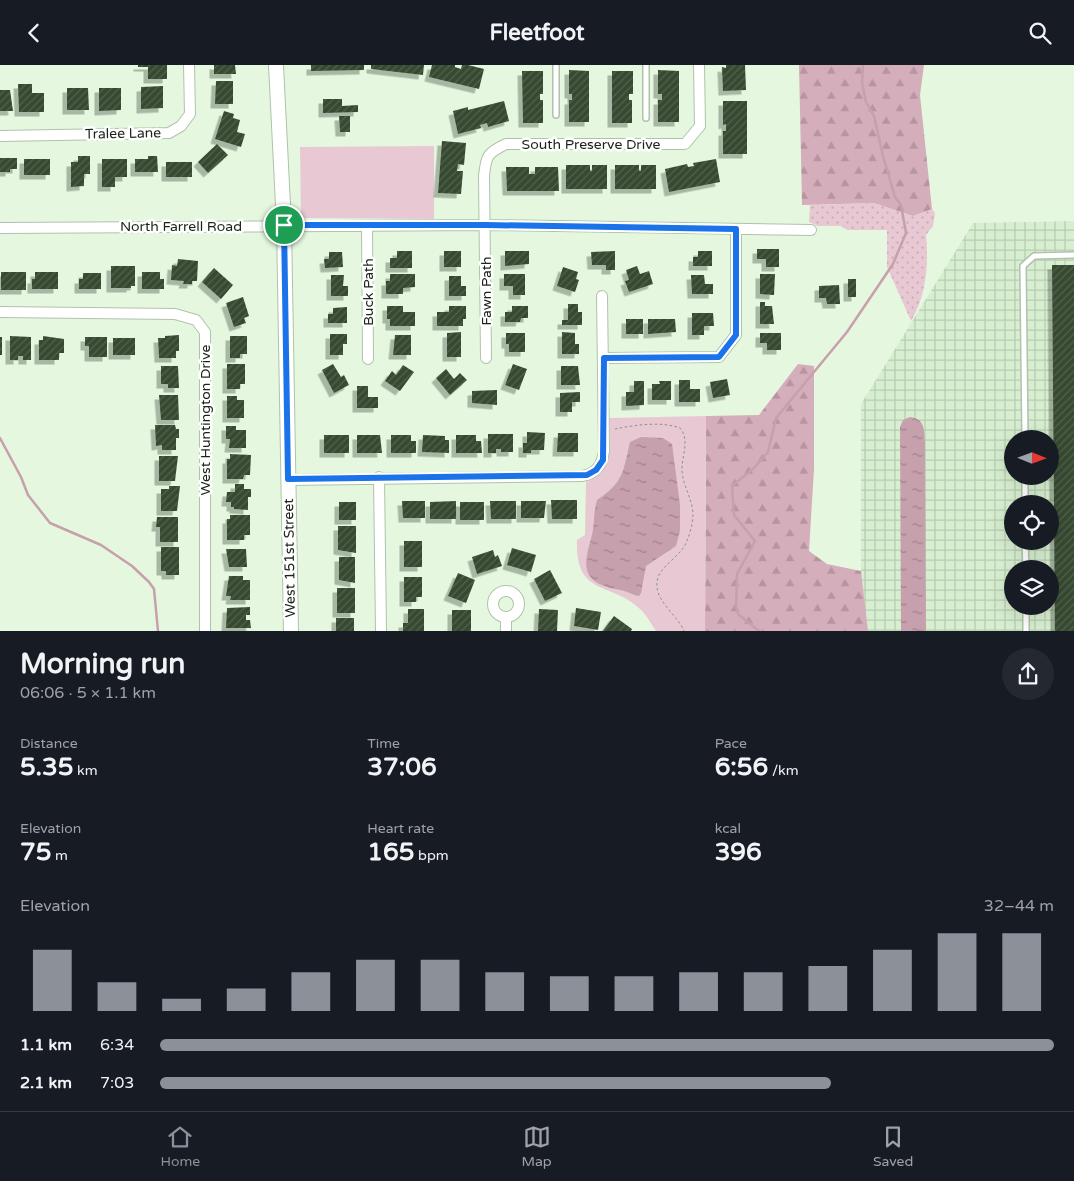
<!DOCTYPE html>
<meta charset="utf-8">
<style>
body{margin:0;font-family:"Varela Round",sans-serif;background:#242831;color:#f1f3f6;height:100vh;display:flex;flex-direction:column;font-size:19px;white-space:nowrap}
*{box-sizing:border-box;margin:0}
p{font-size:16px;color:#9ea1a6}
.icon{flex:none;width:28px;height:28px;fill:none;stroke:currentColor;stroke-width:2;stroke-linecap:round;stroke-linejoin:round}
.map{position:relative;height:566px;overflow:hidden}
.drawer{display:flex;flex-direction:column;background:#171b24;flex:1}
.drawer>*{flex:none}
.needle{width:32px;rotate:91deg}
.buttons{position:absolute;left:1004px;top:365px;display:grid;gap:10px}
.buttons a{display:grid;place-items:center;width:55px;height:55px;border-radius:50%;background:#171b24;box-shadow:0 5px 20px #0002;font-size:25px}
.pin{position:absolute;display:grid;place-items:center;width:42px;height:42px;color:#fff;margin:-21px;border:2px solid #fff;border-radius:50%;box-shadow:0 1px 5px #0007}
.round{display:grid;place-items:center;flex:none;width:52px;height:52px;border-radius:26px;background:#242831}
.summary{display:flex;align-items:center;justify-content:space-between;height:85px;padding:0 20px}
h1{font-size:28px;font-weight:700;line-height:38px}
.figures{display:grid;grid-template-columns:repeat(3,1fr);gap:8px;height:85px;padding:5px 20px}
.figures div{display:grid;align-content:center}
.figures b{font-size:25px;font-weight:700}
.figures small{font-size:14px;font-weight:400}
.figures p{font-size:14px}
.chart{height:140px;padding:10px 20px}
.chart p{display:flex;justify-content:space-between}
.chart svg{width:100%;height:90px;margin-top:5px;stroke:#8c9099;stroke-width:6}
ul{padding:0 20px;list-style:none;font-size:16px}
li{display:grid;grid-template-columns:80px 60px 1fr;align-items:center;height:38px}
li i{height:12px;border-radius:6px;background:#8c9099}
header{display:flex;justify-content:space-between;align-items:center;height:65px;padding:0 20px;background:#171b24;font-size:22px;font-weight:700}
.dock{display:flex;justify-content:space-around;align-items:center;height:70px;border-top:1px solid #363941;background:#171b24;font-size:14px;color:#9ea1a6}
.dock a{display:grid;justify-items:center;gap:2px}
.dock .on{color:#8c9099}
.map>svg:first-child{display:block}
.industrial{fill:url(#industrial-grid);fill-rule:evenodd}
.grass{fill:url(#grass-dots)}
.forest{fill:url(#forest-firs)}
.park{fill:#e8c8d3}
.water{fill:url(#water-ripples)}
.lines{fill:none;stroke-linecap:round;stroke-linejoin:round}
.stream{stroke:#c6a0ac;stroke-width:2.5}
.building{fill:url(#building-hatch);filter:url(#shadow)}
.lane-casing{stroke:#b0c2ab;stroke-width:8}
.street-casing{stroke:#b0c2ab;stroke-width:12}
.secondary-casing{stroke:#b0c2ab;stroke-width:16}
.path{stroke:#869382;stroke-width:1;stroke-dasharray:2.5 2.5;stroke-linecap:butt}
.lane{stroke:#fff;stroke-width:5}
.street{stroke:#fff;stroke-width:10}
.secondary{stroke:#fff;stroke-width:14}
.route-casing{stroke:#fff;stroke-width:10}
.route{stroke:#1a73e8;stroke-width:6}
.labels{text-anchor:middle;stroke-width:5;stroke-linejoin:round;paint-order:stroke}
.street-label{font-size:14px;fill:#1c231a;stroke:#fff}
</style>
<header><svg class="icon" aria-label="back" viewBox="0 0 24 24"><path d="M15 5l-7 7 7 7"/></svg>Fleetfoot<svg class="icon" aria-label="search" viewBox="0 0 24 24"><circle cx="10" cy="10" r="6"/><path d="M15 15l6 6"/></svg></header>
<div class="map">
<svg width="1074" height="566" viewBox="0 0 1074 566">
<defs>
<pattern id="industrial-grid" width="8" height="8" patternUnits="userSpaceOnUse" patternTransform="scale(1.25)"><rect width="8" height="8" fill="#d7efd0"/><path d="M0 4h8M4 0v8" fill="none" stroke="#b8cdb2"/></pattern>
<pattern id="grass-dots" width="8" height="8" patternUnits="userSpaceOnUse" patternTransform="scale(1.25)"><rect width="8" height="8" fill="#e8c8d3"/><path d="M2 2h.1M6 6h.1" fill="none" stroke="#c6acb5" stroke-width="1.8" stroke-linecap="round"/></pattern>
<pattern id="forest-firs" width="22" height="20" patternUnits="userSpaceOnUse" patternTransform="scale(1.25)"><rect width="22" height="20" fill="#d5aebb"/><path d="M5 1l3.5 6h-7zM16 11l3.5 6h-7z" fill="#b695a0"/></pattern>
<pattern id="water-ripples" width="26" height="14" patternUnits="userSpaceOnUse" patternTransform="scale(1.25)"><rect width="26" height="14" fill="#c6a0ac"/><path d="M2 4q2-2 4 0t4 0M15 11q2-2 4 0t4 0" fill="none" stroke="#a0828b"/></pattern>
<pattern id="building-hatch" width="6" height="6" patternUnits="userSpaceOnUse" patternTransform="scale(1.25)"><rect width="6" height="6" fill="#374a31"/><path d="M-1 1l2-2M0 6l6-6M5 7l2-2" fill="none" stroke="#51614c"/></pattern>
<filter id="shadow"><feDropShadow dx="-4.5" dy="4.5" stdDeviation="0" flood-color="#0004"/></filter>
</defs>
<rect width="100%" height="100%" fill="#e5f8df"/>
<path class="industrial" d="M1074 156V566H861V339L973 158ZM1012 374H1050V411H1012ZM1012 439H1050V476H1012ZM1012 504H1050V541H1012Z"/>
<path class="grass" d="M874 138 913 151 932 144 935 148 933 161 926 170C929 199 926 232 911 256L887 202V165H847L841 161H818L809 157 810 140Z"/>
<path class="forest" d="M799 0H924L920 30 932 144 913 151 874 138 802 140Z
M798 299 814 301V404L809 486 827 499 861 506 868 566H705L706 351 759 350Z"/>
<path class="park" d="M434 81V154L301 153 300 82Z
M706 351 705 566H656C651 559 646 549 640 544 610 516 575 532 577 475L585 470 586 417C615 406 610 379 609 353Z"/>
<path class="water" d="M910 352C925 354 924 364 925 378L926 566H901L900 362 903 355Z
M641 372 663 373 672 379 680 440V466L676 481 646 501 641 528 639 531C632 530 627 526 620 525 585 519 581 506 591 474 595 461 593 448 597 435 624 417 623 407 630 377Z"/>
<g class="lines">
<path class="stream" d="M0 373 21 412 28 430 50 458 101 480 132 501 149 517 154 524 158 566
M759 566 738 549 736 541 737 509 755 476 734 450 732 421 754 403 768 387 776 353 847 267 893 199 906 168 901 140 895 132 883 91 874 51 866 37 862 18 863 0"/>
</g>
<path class="building" d="M138 0H167V14H148V2H138Z
M214 0H235L236 9H214Z
M311 0H364V5L311 6Z
M371 0H424L423 10 371 4Z
M432 0H455V2L461 4 462 0H468L484 4 479 24 429 12Z
M726 0H745L746 25 723 26 722 2 726 3Z
M569 5 589 6V57H569V35H572V29H569Z
M658 5 679 6V57H658V35H662V29H658Z
M522 6H543V29H540V35H543V58H523Z
M612 6H633V29H629V35H632V58H612Z
M216 16H233V39H215Z
M18 19H32V28H44V47H19Z
M163 21V43L141 44V22Z
M67 23H88L89 45H67Z
M99 23H121V45L99 46Z
M0 25H10L13 46H0Z
M323 34H342V41L358 40V47L323 48Z
M504 36 509 56 488 62 487 58 480 60 481 63 458 69 453 46 468 42V45Z
M723 36H747V89H723V66H726V59L723 60Z
M224 46 234 49 233 53 240 55 237 67 245 69 241 82 215 74Z
M339 51H350V67H340Z
M442 76 466 78 464 100 458 99 457 106H463L461 129 438 128Z
M217 79 228 90 208 108 198 97Z
M78 91H90V109H84V121L71 122V97H78Z
M148 91H157L158 107H135V94H148Z
M0 93H17V104H10V107H0Z
M24 94H50V110H24Z
M102 94H127V112H115V122H102Z
M716 94 720 117 669 127 665 104 687 99 688 102 694 101 693 98Z
M166 97H192V112H166Z
M566 100H590V106H592V100H607V124H566Z
M615 100H639V106H641V100H656V124H615Z
M506 102H529V109H535V102H558L559 126H507Z
M757 184H779V202H766V194H757Z
M397 186H412V203H390V193H397Z
M444 186H461V202H444Z
M505 186H529V199L505 201Z
M615 186V205H606V200H592L591 187Z
M698 186H712V201H693V192H698Z
M329 187H342L343 202 325 203 324 194H329Z
M178 194 198 196 197 216H192V219H183L184 216 171 215 172 200 177 201Z
M1052 200H1074V566H1055Z
M111 201H135V221H131V223H111Z
M637 201 640 209 649 206 653 219 629 227 625 216 629 215 626 205Z
M563 202 578 207 576 214 579 215 575 227 557 221Z
M214 203 233 220 221 234 202 217Z
M1 207H26V225H1Z
M35 207H58V224H32V214H35Z
M142 207H160V214H164V224H142Z
M83 208H101V224H79V214H83Z
M390 209H415V222L403 223V229H386V216H390Z
M504 209H525V230H513V221H504Z
M760 209H775L774 230 760 229Z
M331 210H344L343 221H348V231H331Z
M691 210H704L705 219H713V229H692Z
M449 211H461V221H466V231H449Z
M848 214H856V232H848Z
M839 220 840 239H827L826 233H819V221Z
M243 232 249 251 244 253 246 258 234 262 226 238Z
M760 237H765V241H772L774 259H760Z
M568 239H578V247H582V260H562V255H568Z
M387 241H403V247H415V261H390V254H387Z
M449 241H466V254H463V261H437V247H449Z
M512 241H528V253H521L520 257H505V247H512Z
M347 242V258H328V249H333V243Z
M692 248H713L714 261H704V270H692Z
M626 254H643V269H626Z
M648 254H675L676 267 648 269Z
M461 267V292H447V268Z
M562 267 575 268V279H579V289H562Z
M506 268H525V287H509V279H506Z
M760 268H781V285H767V278H760Z
M330 269H347V279H343V290H330Z
M179 270V286H176V293H159L158 273H165V271Z
M395 270H411V290H393Z
M10 271 31 272V295H23V291H18V295H10Z
M43 271 64 274V288H59V295H39V275H43Z
M230 271H247V289H240V293H230Z
M0 272H2V290H0Z
M85 272H107V292H89V281H85Z
M113 273H135V290H113Z
M227 299H245V319H240V324H227Z
M333 299 341 312 344 310 349 320 334 328 322 305Z
M513 299 527 304 519 325 505 320Z
M403 300 414 307 400 326 385 316 392 306 396 310Z
M161 301H178L179 323H168V319H161Z
M561 301H578L580 320H561Z
M446 304 454 314 460 308 467 315 450 330 436 313Z
M727 314 730 330 713 333 710 317Z
M679 315H690V324H700V337H679Z
M634 316H644V340L626 341V327H634Z
M659 316H671V335H652V319H660Z
M357 321H368V332H378V343H357Z
M497 325V340L472 338V326Z
M580 327V337H572V347H560V328Z
M159 330H178L179 355H161Z
M227 331H237V335H244V353H227Z
M155 360H175L176 364H179V373H176V385H162V380L156 381Z
M226 361H236V365H246V383H229L230 374H226Z
M527 367 545 368 544 385H531V388H523V378H527Z
M558 368H578V387H557Z
M488 369H513V387H501V384H496V388H488Z
M324 370H349V388H324Z
M357 370H380L382 388H357Z
M391 370H411V376H416V388H391Z
M423 370 445 371V375H449V388L422 387Z
M456 370H476V376H481L482 388H456Z
M230 389 251 390 250 410H244L243 414H227V394H230Z
M159 391H178L175 416H159Z
M235 419H244V424H251V432H248V445L234 444V442H231V437H226L227 427H235Z
M169 421H180L177 446H161V424H169Z
M551 435H577V454H552Z
M402 436H425V453H403Z
M456 436V454H430V437Z
M490 436H516V454H491Z
M521 436H546L544 453H521Z
M339 437H356V455H339Z
M460 437H484V455H460Z
M230 450H250V470H244V475H227V454H230Z
M157 452H178V477H160V462H156Z
M338 461H356V488L338 485Z
M404 476H422V502H404Z
M161 482H179V510H166V506H161Z
M512 483 536 490 531 507 507 500Z
M226 484H246L247 502H229Z
M493 485 495 492 498 490 502 501 477 509 472 492Z
M339 492H355V518L339 515Z
M550 505 562 528 545 536 534 514Z
M458 508 475 515 466 538 448 531Z
M229 511H243V515H250V535H230L231 531H226Z
M404 512H422V532H416V537H404Z
M337 523H355V548H337Z
M250 542V550H246V555H250L251 563H226L227 543Z
M576 543 601 547 598 565 574 561Z
M408 544H424V566H403V558H408Z
M539 544 558 545 557 566H538Z
M452 545H471V566H452Z
M614 551 632 564 631 566H603Z
M336 553H354V566H336Z"/>
<g class="lines">
<defs>
<path id="lane" d="M556 0V50
M646 0V53
M1025 374 1023 201 1034 191 1074 190
M1025 411V439
M1025 476 1026 504
M1026 541V566"/>
<path id="street" d="M0 71 169 68 181 61 190 49 189 0
M367 161 368 294
M0 163 486 160 811 165
M0 247 175 249 196 255 205 267V566
M486 293 484 111C486 91 487 88 506 79H685L700 61 699 0
M604 293 719 292 736 270V164
M379 412 381 566
M288 415 582 411C596 409 602 400 604 386L602 231
M493 539a13 13 0 1 1 26 0a13 13 0 1 1-26 0Z
M506 553V566"/>
<path id="secondary" d="M276 0 284 160 291 566"/>
</defs>
<use href="#lane" class="lane-casing"/>
<use href="#street" class="street-casing"/>
<use href="#secondary" class="secondary-casing"/>
<path class="path" d="M615 364C635 360 660 356 680 363 690 375 682 390 682 404 682 419 692 433 693 448 693 458 690 469 686 478 680 492 658 502 657 517 655 537 677 549 684 566"/>
<use href="#lane" class="lane"/>
<use href="#street" class="street"/>
<use href="#secondary" class="secondary"/>
</g>
<g class="lines">
<defs>
<path id="route" d="M284 160H486L736 164V270L719 292 604 293 603 395 596 405 587 410 288 414Z"/>
</defs>
<use href="#route" class="route-casing"/>
<use href="#route" class="route"/>
</g>
<g class="labels">
<g class="street-label">
<text transform="translate(123 68) rotate(-1)" y="5">Tralee Lane</text>
<text x="591" y="84">South Preserve Drive</text>
<text x="181" y="166">North Farrell Road</text>
<text transform="translate(486 226) rotate(-90)" y="5">Fawn Path</text>
<text transform="translate(368 227) rotate(-90)" y="5">Buck Path</text>
<text transform="translate(205 355) rotate(-90)" y="5">West Huntington Drive</text>
<text transform="translate(289 493) rotate(-91)" y="5">West 151st Street</text>
</g>
</g>
</svg>
<div class="buttons">
<a><svg class="needle" viewBox="-14 -14 28 28"><path d="M0-13l5 13h-10z" fill="#e53935"/><path d="M0 13l5-13h-10z" fill="#9ea1a6"/></svg></a>
<a><svg class="icon" aria-label="locate" viewBox="0 0 24 24"><circle cx="12" cy="12" r="6"/><path d="M12 2v4M12 18v4M2 12h4M18 12h4"/></svg></a>
<a><svg class="icon" aria-label="layers" viewBox="0 0 24 24"><path d="M12 4l9 5-9 5-9-5zM3 14l9 5 9-5"/></svg></a>
</div>
<div class="pin" style="left:284px;top:160px;background:#1e9e55"><svg class="icon" aria-label="arrive" viewBox="0 0 24 24"><path d="M6 21V4h12l-3 4 3 4H6"/></svg></div>
</div>
<section class="drawer">
<div class="summary"><div><h1>Morning run</h1><p>06:06 · 5 × 1.1 km</p></div><a class="round"><svg class="icon" aria-label="share" viewBox="0 0 24 24"><path d="M12 15V3M7 8l5-5 5 5M5 13v7h14v-7"/></svg></a></div>
<div class="figures">
<div><p>Distance</p><b>5.35<small> km</small></b></div>
<div><p>Time</p><b>37:06</b></div>
<div><p>Pace</p><b>6:56<small> /km</small></b></div>
</div>
<div class="figures">
<div><p>Elevation</p><b>75<small> m</small></b></div>
<div><p>Heart rate</p><b>165<small> bpm</small></b></div>
<div><p>kcal</p><b>396</b></div>
</div>
<div class="chart"><p><span>Elevation</span>32–44 m</p>
<svg viewBox="0 0 160 44" preserveAspectRatio="none"><path d="M5 44V14M15 44V30M25 44V38M35 44V33M45 44V25M55 44V19M65 44V19M75 44V25M85 44V27M95 44V27M105 44V25M115 44V25M125 44V22M135 44V14M145 44V6M155 44V6"/></svg>
</div>
<ul>
<li><b>1.1 km</b>6:34<i style="width:100%"></i></li>
<li><b>2.1 km</b>7:03<i style="width:75%"></i></li>
</ul>
</section>
<nav class="dock">
<a class="on"><svg class="icon" aria-label="home" viewBox="0 0 24 24"><path d="M3 11l9-7 9 7M6 9v11h12V9"/></svg>Home</a>
<a><svg class="icon" aria-label="map" viewBox="0 0 24 24"><path d="M3 6l6-2 6 2 6-2v14l-6 2-6-2-6 2zM9 4v14M15 6v14"/></svg>Map</a>
<a><svg class="icon" aria-label="saved" viewBox="0 0 24 24"><path d="M7 4h10v16l-5-4-5 4z"/></svg>Saved</a>
</nav>
